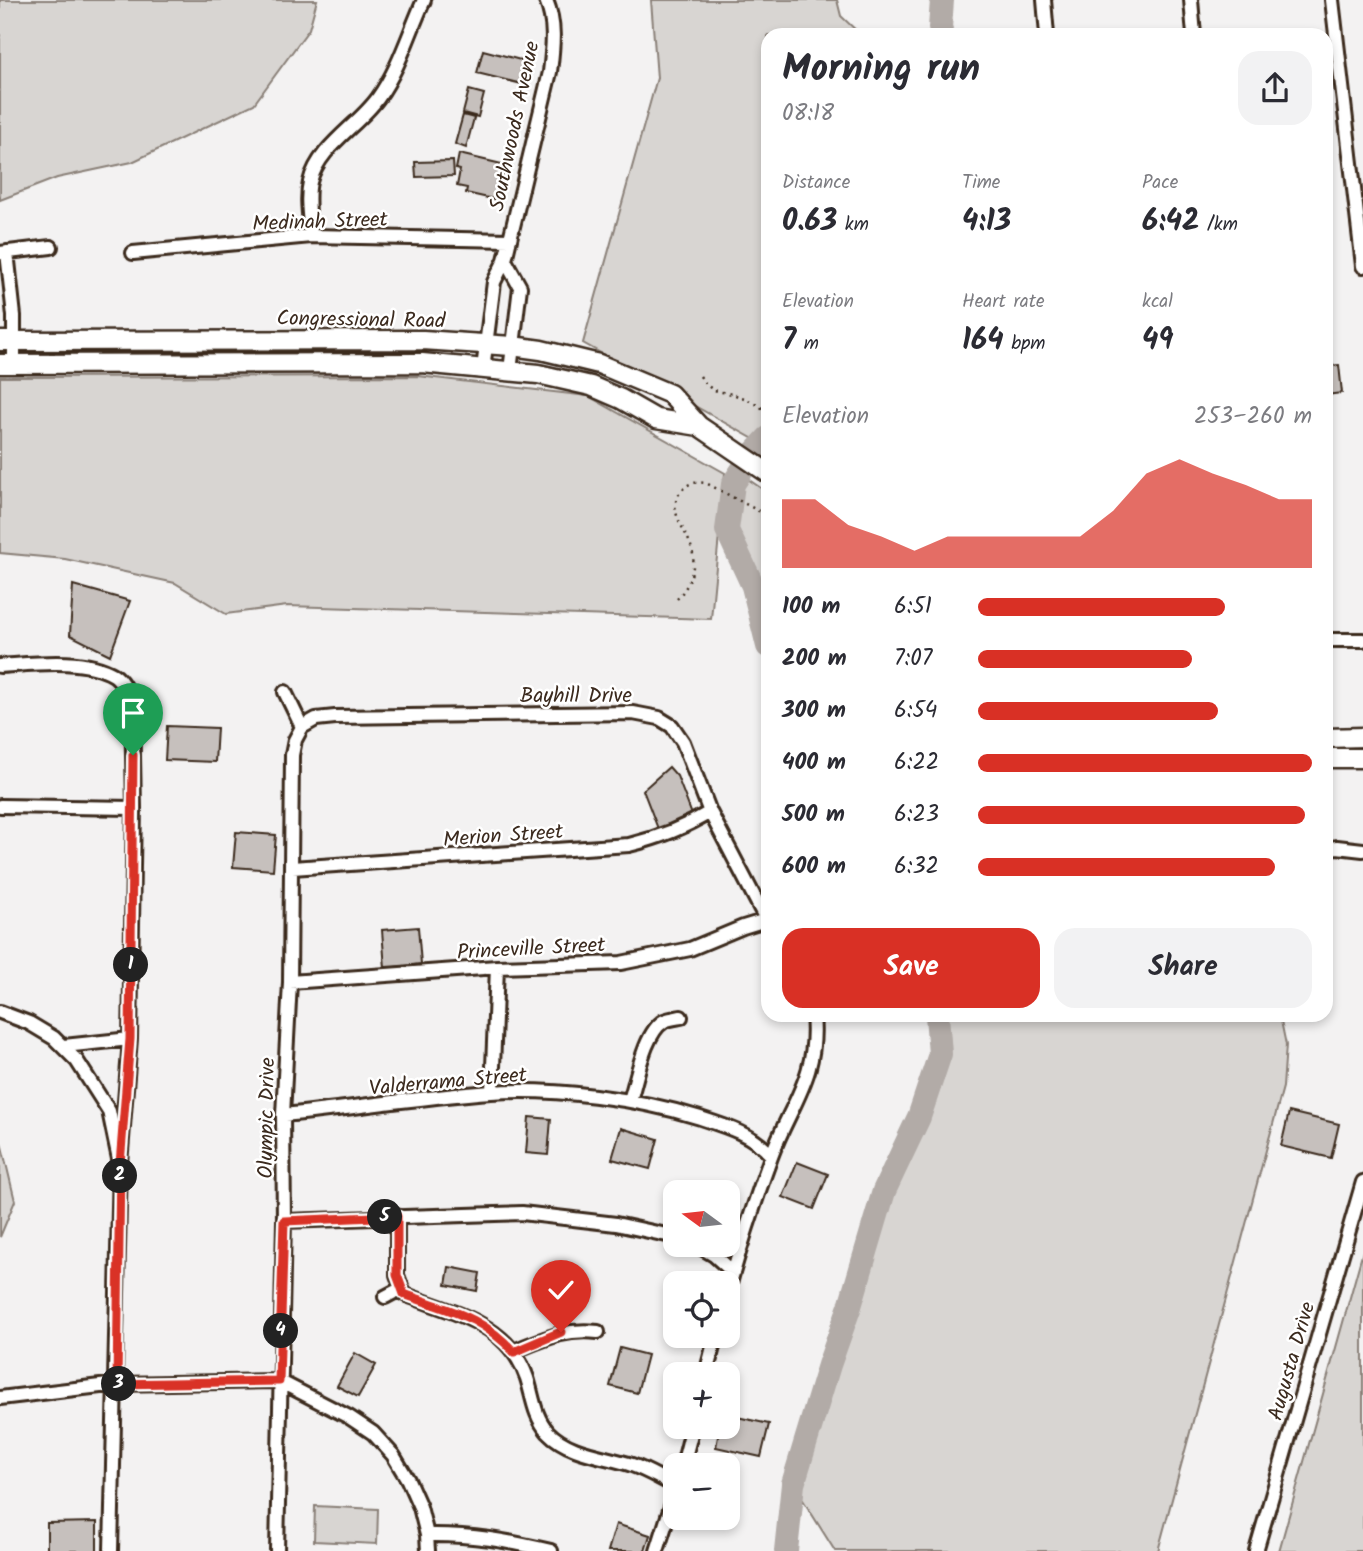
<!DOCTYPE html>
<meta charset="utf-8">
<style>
body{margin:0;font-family:Kalam,sans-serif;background:#f2f2f3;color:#2b2b33;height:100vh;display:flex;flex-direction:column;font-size:26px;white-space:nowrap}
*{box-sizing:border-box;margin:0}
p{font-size:23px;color:#7c7c81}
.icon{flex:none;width:38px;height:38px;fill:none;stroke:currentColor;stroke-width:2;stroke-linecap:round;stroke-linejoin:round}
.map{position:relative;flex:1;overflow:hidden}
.side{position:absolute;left:761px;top:28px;width:572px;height:994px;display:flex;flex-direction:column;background:#fff;border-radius:21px;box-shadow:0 4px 10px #0003}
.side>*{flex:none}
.needle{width:46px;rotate:285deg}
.fabs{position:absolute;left:663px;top:1180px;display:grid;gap:14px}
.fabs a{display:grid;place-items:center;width:77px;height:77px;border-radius:14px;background:#fff;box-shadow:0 4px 10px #0003;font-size:35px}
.pin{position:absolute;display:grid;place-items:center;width:60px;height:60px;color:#fff;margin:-72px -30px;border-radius:50% 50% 50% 0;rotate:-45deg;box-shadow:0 0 7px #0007}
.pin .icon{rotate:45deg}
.km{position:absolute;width:35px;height:35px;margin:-18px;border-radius:50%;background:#222;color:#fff;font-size:19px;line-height:35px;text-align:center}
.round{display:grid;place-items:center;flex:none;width:74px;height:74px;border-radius:21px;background:#f2f2f3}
.head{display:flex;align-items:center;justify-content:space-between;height:119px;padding:0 21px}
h1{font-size:38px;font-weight:800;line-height:52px}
.figures{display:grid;grid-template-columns:repeat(3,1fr);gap:10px;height:119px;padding:7px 21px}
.figures div{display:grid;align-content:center}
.figures b{font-size:30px;font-weight:800}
.figures small{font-size:19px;font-weight:400}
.figures p{font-size:19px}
.chart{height:196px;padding:14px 21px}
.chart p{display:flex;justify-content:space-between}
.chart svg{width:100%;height:126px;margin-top:7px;fill:#d93025;opacity:.7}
.primary-button{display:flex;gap:14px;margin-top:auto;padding:14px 21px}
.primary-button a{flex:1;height:80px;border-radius:21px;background:#d93025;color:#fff;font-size:28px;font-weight:800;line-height:80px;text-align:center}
.primary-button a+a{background:#f2f2f3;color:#2b2b33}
ul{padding:0 21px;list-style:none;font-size:23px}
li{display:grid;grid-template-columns:112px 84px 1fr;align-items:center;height:52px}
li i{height:18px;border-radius:9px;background:#d93025}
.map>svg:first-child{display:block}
.green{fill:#d8d5d2;stroke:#8a8078;stroke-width:2}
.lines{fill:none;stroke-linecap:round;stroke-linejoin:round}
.river{stroke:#b2aba7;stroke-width:24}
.building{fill:#c6c0bd;stroke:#3b2a1e;stroke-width:2}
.minor-casing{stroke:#3b2a1e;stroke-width:18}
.secondary-casing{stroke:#3b2a1e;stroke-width:23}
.path{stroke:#3b2a1e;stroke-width:2.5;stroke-dasharray:2 5;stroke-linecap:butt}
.minor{stroke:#fff;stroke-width:12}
.secondary{stroke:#fff;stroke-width:18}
.route-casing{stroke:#fff;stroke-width:14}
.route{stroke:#d93025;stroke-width:9}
.labels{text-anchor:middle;stroke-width:5;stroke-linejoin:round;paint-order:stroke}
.street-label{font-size:21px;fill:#3b2a1e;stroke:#fff}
</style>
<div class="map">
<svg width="1363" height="1551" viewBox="0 0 1363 1551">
<rect width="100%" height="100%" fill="#f3f2f2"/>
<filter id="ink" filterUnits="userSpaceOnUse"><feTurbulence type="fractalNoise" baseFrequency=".0143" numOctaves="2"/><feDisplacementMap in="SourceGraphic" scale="14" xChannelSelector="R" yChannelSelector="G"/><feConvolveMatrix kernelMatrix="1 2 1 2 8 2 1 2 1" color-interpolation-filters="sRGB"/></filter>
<g filter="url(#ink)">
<path class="green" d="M0 0H317L309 29 254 104 132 162 57 178 0 200Z
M651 0H837L841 16 861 35H768V447L583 343 657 78Z
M418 376 588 396 725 473 711 619 287 606 226 614 175 583 65 559 0 553V377Z
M742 475 768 493V646L753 586 727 530 728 485Z
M937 1015 1280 1016 1286 1045 1283 1087 1158 1551H835L793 1484 884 1191 919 1117 940 1054Z
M0 1138 15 1201 0 1237Z
M1363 1251V1551H1279Z
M315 1506 378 1509 377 1544 314 1541Z"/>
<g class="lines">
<path class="river" d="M942 0 940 28 943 35
M768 438 752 455 733 484 727 530 753 586 768 646
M786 1551 793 1484 829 1365 850 1306 884 1191 919 1117 940 1054 937 1015"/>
</g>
<path class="building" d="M483 50 528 62 522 84 477 73Z
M469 90 484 94 478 117 463 113Z
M463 115 474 118 466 148 455 144Z
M459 154 506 165 497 200 466 193 467 188 457 186 460 170 456 169Z
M453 161 454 176 416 177 415 162Z
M1339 365 1342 393 1326 395V366Z
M73 585 130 601 110 655 70 635Z
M167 726 217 728 215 762 165 760Z
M669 767 677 776 694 820 660 834 643 790Z
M236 832 276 835 273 870 233 867Z
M418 927 421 964 385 968 382 930Z
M1289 1112 1339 1124 1331 1158 1281 1146Z
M529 1117 551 1119 548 1155 526 1153Z
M621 1128 658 1139 650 1169 612 1159Z
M797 1162 828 1174 814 1209 783 1197Z
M449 1267 480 1273 477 1291 446 1285Z
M620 1348 647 1355 637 1393 610 1386Z
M355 1353 376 1365 358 1397 337 1386Z
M728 1415 769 1424 761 1457 716 1447 720 1426H728Z
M97 1522V1551H47V1523Z
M616 1524 650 1535 645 1551H608Z"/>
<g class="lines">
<defs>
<path id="minor" d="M1044 0 1047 35
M1191 0 1194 35
M1332 0 1363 266
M311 236C310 219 306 199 310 182 318 147 358 126 378 98 399 69 409 33 424 0
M7 252 14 316V364
M0 253 51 247
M133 253 311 236 510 240
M505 260 520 287 510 371
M483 369 494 282 505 260 550 72C553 47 556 24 546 0
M1326 640H1363
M0 666C33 664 84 657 114 675 123 681 127 693 132 702L134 808 130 1039 120 1164
M285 692 302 727
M302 727 316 719 335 717 633 713 659 718 672 726 683 742 710 812 768 923
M0 806 134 808
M1326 849 1337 847 1363 850
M292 868 629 845C658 838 684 828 710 812
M290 982 497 967 621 963 690 949 743 927 766 920
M0 1012 29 1023 54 1038 77 1061 109 1111 120 1164 111 1551
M64 1046 130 1039
M492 1092 497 967
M630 1100C637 1079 644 1033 664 1021 669 1019 676 1018 681 1017
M283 1115C352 1108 421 1097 491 1092 554 1088 636 1098 697 1117 725 1126 751 1133 771 1155
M397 1216V1275L404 1294C452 1313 508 1322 527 1378 533 1397 534 1416 548 1432 569 1454 605 1456 632 1465 647 1470 661 1479 676 1486
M284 1221 522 1213 616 1224 676 1237
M695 1244 714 1255 733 1272
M728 1291C740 1246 755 1201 771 1157 790 1104 819 1077 813 1015
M385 1297 400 1289
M514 1351C544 1339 564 1328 598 1332
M706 1374 716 1335
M0 1398 117 1384 279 1381 349 1417 373 1433 393 1455 408 1480 420 1507 427 1535 428 1551
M683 1465 693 1426
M427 1535C470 1534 509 1541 551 1551
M277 1551 284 1221 283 1115 290 982 292 755 295 740 302 727
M657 1551 676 1491
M1256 1551 1363 1182"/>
<path id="secondary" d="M0 341 423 340 512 346 541 350 599 364 670 394 699 426 768 473
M0 364 422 363 538 374 591 386 621 399 656 419 699 426
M1326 738 1363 737
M1326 758H1363"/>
</defs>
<use href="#minor" class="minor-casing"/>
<use href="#secondary" class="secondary-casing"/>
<path class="path" d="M700 376C713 396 719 389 738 396 749 399 759 406 768 412
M677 599C688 587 695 572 693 555 691 532 663 512 682 490 689 482 696 482 706 483L768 516"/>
<use href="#minor" class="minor"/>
<use href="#secondary" class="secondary"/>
</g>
</g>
<g class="lines" filter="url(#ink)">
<defs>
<path id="route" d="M133 755 130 1039 120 1164 117 1384 279 1381 284 1221 397 1216V1275L404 1294C449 1311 479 1314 514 1352L561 1332"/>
</defs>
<use href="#route" class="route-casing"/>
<use href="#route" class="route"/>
</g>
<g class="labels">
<g class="street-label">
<text transform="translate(514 126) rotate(-78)" y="7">Southwoods Avenue</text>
<text transform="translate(320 221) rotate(-2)" y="7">Medinah Street</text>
<text transform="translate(361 319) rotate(1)" y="7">Congressional Road</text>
<text x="576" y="702">Bayhill Drive</text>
<text transform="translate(503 835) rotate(-4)" y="7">Merion Street</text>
<text transform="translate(531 948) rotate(-3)" y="7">Princeville Street</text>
<text transform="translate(448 1081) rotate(-5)" y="7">Valderrama Street</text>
<text transform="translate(266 1118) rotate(-89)" y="7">Olympic Drive</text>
<text transform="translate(1291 1361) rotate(-74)" y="7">Augusta Drive</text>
</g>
</g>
</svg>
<div class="fabs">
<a><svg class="needle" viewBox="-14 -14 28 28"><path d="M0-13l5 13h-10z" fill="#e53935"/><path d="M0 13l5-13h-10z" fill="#7c7c81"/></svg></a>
<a><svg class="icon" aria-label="locate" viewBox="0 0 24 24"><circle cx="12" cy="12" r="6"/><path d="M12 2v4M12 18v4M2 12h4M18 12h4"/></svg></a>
<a>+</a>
<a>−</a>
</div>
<div class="pin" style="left:133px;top:755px;background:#1e9e55"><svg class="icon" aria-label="arrive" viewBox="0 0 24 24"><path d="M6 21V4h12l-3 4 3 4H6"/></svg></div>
<div class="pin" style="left:561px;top:1332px;background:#d93025"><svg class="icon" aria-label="check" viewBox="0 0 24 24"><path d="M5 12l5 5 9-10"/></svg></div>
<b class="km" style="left:131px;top:965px">1</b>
<b class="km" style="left:120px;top:1176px">2</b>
<b class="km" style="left:119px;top:1384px">3</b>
<b class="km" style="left:281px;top:1331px">4</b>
<b class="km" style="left:385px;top:1217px">5</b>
<section class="side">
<div class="head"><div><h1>Morning run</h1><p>08:18</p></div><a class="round"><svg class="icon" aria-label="share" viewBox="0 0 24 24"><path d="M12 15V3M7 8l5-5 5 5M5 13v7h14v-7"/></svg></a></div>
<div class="figures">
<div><p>Distance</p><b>0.63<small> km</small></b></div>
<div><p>Time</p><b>4:13</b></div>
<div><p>Pace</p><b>6:42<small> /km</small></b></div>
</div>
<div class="figures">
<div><p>Elevation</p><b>7<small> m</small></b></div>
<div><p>Heart rate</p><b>164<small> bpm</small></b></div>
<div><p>kcal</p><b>49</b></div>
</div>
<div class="chart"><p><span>Elevation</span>253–260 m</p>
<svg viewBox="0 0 160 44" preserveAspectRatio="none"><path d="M0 44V20L10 20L20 29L30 33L40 38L50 33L60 33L70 33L80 33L90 33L100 24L110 11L120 6L130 11L140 15L150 20L160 20V44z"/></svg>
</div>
<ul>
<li><b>100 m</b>6:51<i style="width:74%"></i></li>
<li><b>200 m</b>7:07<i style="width:64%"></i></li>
<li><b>300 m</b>6:54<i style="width:72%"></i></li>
<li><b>400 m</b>6:22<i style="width:100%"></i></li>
<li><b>500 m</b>6:23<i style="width:98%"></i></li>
<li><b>600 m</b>6:32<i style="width:89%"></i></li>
</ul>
<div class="primary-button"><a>Save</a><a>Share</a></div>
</section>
</div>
